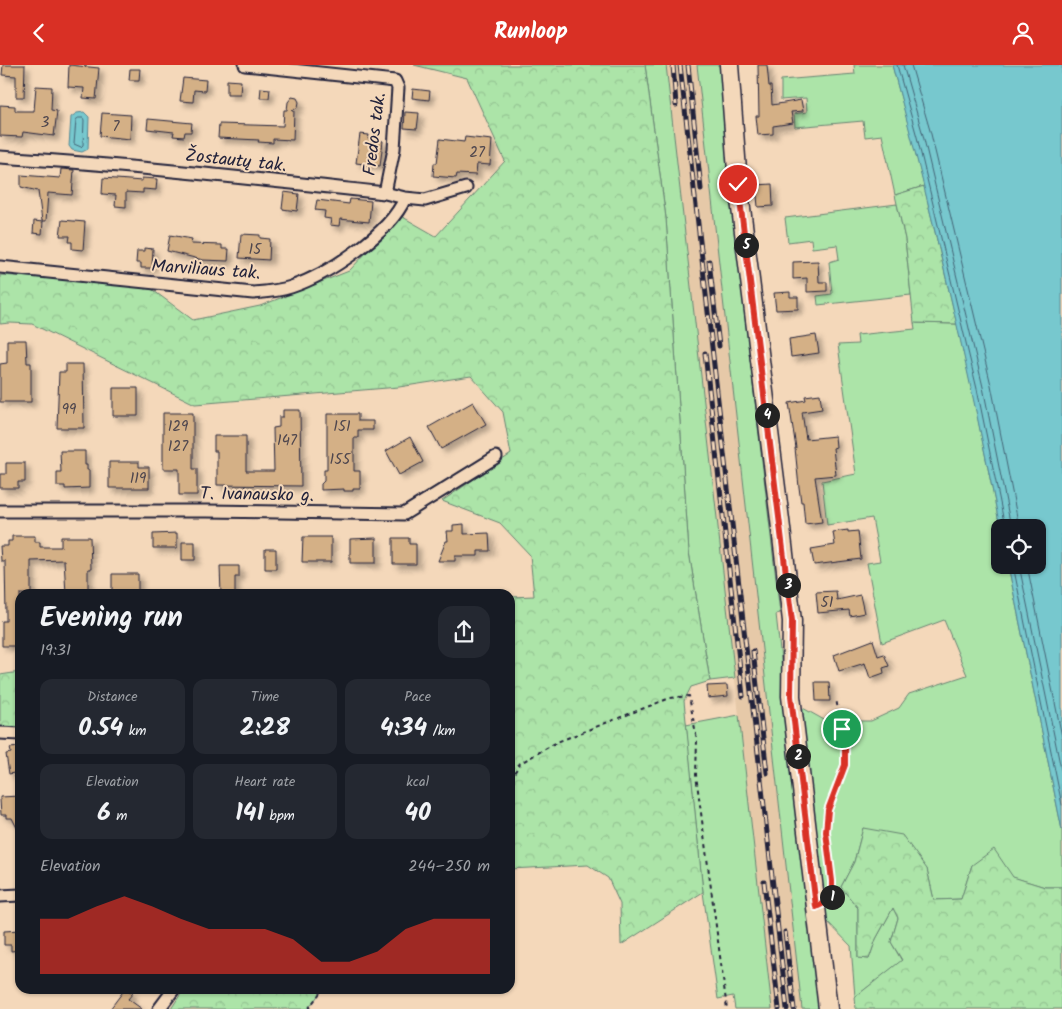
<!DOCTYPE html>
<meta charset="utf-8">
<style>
body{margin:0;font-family:Kalam,sans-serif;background:#242831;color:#f1f3f6;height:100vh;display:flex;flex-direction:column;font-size:19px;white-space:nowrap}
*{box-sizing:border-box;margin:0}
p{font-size:16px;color:#9ea1a6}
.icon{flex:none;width:28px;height:28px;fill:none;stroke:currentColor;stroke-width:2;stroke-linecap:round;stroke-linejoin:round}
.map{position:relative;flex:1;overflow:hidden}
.panel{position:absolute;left:15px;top:524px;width:500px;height:405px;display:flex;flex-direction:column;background:#171b24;border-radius:15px;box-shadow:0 1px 4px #0004}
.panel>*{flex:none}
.controls{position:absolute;left:991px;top:454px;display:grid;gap:10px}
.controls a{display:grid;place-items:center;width:55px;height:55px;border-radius:10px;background:#171b24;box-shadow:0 1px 4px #0004;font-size:25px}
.pin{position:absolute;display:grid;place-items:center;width:42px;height:42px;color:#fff;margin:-21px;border:2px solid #fff;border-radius:50%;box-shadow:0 1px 5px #0007}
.km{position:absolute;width:25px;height:25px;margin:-12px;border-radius:50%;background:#222;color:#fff;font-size:14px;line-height:25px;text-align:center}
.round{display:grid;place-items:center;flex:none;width:52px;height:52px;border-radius:15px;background:#242831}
.head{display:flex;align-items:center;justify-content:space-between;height:85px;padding:0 25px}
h1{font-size:28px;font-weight:700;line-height:38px}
.metrics{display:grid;grid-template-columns:repeat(3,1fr);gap:8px;height:85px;padding:5px 25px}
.metrics div{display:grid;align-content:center;border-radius:12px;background:#242831;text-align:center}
.metrics b{font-size:25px;font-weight:700}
.metrics small{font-size:14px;font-weight:400}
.metrics p{font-size:14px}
.chart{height:140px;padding:10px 25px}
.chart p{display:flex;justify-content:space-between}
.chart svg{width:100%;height:90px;margin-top:5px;fill:#d93025;opacity:.7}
header{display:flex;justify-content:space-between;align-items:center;height:65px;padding:0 25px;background:#d93025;color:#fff;font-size:22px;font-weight:700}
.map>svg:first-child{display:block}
.built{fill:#e6c9a8}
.green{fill:#ace4a8;stroke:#678372}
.forest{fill:url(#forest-crowns);stroke:#678372}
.water{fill:#77c8ce;stroke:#558693}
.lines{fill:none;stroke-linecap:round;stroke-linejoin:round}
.shore{stroke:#446476;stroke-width:1}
.building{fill:#d4b086;stroke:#22223b;filter:url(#shadow)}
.street-casing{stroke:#22223b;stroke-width:15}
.primary-casing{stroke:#22223b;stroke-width:21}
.path{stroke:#22223b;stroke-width:2;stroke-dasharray:4 4;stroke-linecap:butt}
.street{stroke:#f4d8ba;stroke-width:11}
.primary{stroke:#f4d8ba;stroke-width:18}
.rail-casing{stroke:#22223b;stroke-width:5}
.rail{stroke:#f4d8ba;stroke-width:3;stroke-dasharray:9;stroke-linecap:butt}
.route-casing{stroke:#fff;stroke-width:10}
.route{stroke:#d93025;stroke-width:6}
.labels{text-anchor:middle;stroke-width:4;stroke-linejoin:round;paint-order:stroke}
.number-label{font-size:15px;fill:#4e464e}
.street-label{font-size:18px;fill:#22223b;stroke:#f4d8ba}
</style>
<header><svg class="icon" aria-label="back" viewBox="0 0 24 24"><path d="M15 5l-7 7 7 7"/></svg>Runloop<svg class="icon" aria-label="person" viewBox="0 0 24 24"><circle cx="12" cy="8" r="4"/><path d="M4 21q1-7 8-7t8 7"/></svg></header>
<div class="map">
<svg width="1062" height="944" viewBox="0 0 1062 944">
<defs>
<pattern id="forest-crowns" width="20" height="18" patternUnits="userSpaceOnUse" patternTransform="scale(1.25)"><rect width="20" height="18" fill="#ace4a8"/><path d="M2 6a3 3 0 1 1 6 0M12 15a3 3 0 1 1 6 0" fill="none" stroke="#94c392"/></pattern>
<filter id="shadow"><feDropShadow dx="4.5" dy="4.5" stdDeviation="2.5" flood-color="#0004"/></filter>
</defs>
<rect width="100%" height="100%" fill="#f4d8ba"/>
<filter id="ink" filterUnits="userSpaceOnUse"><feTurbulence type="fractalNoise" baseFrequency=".02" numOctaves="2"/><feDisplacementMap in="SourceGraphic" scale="10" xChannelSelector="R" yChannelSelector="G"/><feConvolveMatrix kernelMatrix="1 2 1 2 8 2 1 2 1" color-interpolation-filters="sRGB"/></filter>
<g filter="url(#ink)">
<path class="built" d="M666 0H697L802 944H772Z"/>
<path class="green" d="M645 0H666L735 613 710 616 689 487 666 153Z
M697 0H721L724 63 733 150 780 548 776 549 819 944H802Z
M854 0H892L912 73 924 121 895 130 882 70 865 72 863 56 795 62 794 49 807 47 806 33 781 35V15L855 9Z
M897 139 905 174 911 230 818 240 817 231 832 229 829 197 839 194 837 180 812 183 811 174 788 177 785 153Z
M914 258 957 259 972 325 1000 462V500H1008L1062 765V822H1045L972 800 961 834 934 835 927 804 863 763 854 797 841 822 858 843V893L869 894 876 874 893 843 898 853 891 877 902 896 855 932 851 881 825 854 801 642 826 656H871L899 643 909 629 967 610 944 555 882 578 867 498 880 496 872 453 827 460 822 416 856 409 838 280 858 279 857 270 915 264Z
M739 650 772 944H735L733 931 718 934 703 827 686 660Z"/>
<path class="forest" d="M414 0H645L666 153 689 487 710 616 691 622 684 636 703 827 621 880 620 839 608 813 588 800 510 804V532L534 531 530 490 500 458 442 436 511 389 503 347 471 311 399 322 195 339 32 259 10 258 0 259V210L146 220 193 255 260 241 349 206 401 151 436 171 505 96 467 13Z
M924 121 957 259 914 258 905 174 895 130Z
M20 607V663L0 662V610Z
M863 763 902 770 927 804 934 835 961 834 972 800 994 784 1013 812 1045 822H1062V944H856L855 932 902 895 891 877 898 853 893 843 876 874 869 894 858 893V843L841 822 854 797Z
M184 924H323L308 944H171Z"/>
<path class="water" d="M892 0H1062V765L1008 500H1038V462H1000C969 307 934 153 892 0Z
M84 47 89 52 88 84 82 87 72 85 69 81 71 52 77 48Z"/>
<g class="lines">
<path class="shore" d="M897 0 917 72 977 324 1005 462
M903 0 923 70 983 322 1011 462
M911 0 931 69 991 320 1019 462
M79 53H83L84 55 83 80 81 82 74 79 76 55Z
M1013 500 1062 740
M1019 500 1062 709
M1027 500 1062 672"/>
</g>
<path class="building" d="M3 0H25L24 32H16V11L2 10Z
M69 0 99 3 96 34 83 33 84 23 68 22Z
M758 0H767L769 21H771L772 40 801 35 803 46 791 47 793 58 773 61V69L758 70 756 51H759Z
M130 4H140L139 15H129Z
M183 13 206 15 205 26 194 25 193 37 180 36Z
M227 15 241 16 240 29H227Z
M36 21 52 22 51 45 57 46 54 71 23 67 22 72 0 71V40L15 41V46H34Z
M261 23 270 24 269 33H260Z
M413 24 430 26 429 35 412 33Z
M292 32 297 33 299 37 298 42 292 46H294L293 75 273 74V78L258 77 259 75 218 73 219 59 283 61 284 45H287L288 37Z
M405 47 419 48 417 64 404 63Z
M102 48 131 50 130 74 100 71Z
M148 54 192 58 191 67H185L184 72 173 71 174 67 147 64Z
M360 69 369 70 368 74 383 76 380 101 356 98Z
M465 72 492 75 490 100 477 99 476 110 457 109 456 113 433 111 434 98H437L440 74 464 77Z
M61 104 74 105 72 130 48 128 46 156H42L38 126 21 122V110L60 113Z
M103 113 142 116V113L157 114 156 125 143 124V128L126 127V142L115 141 116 130 102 129Z
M772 119 773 141 758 142 756 120Z
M284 127 299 129 297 146 282 144Z
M350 134 371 136 369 157 340 154 339 161 330 160 331 154 324 153 325 146 315 145 317 135 349 139Z
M62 155 85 157 83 185 72 184V177H69L70 171H60Z
M34 156 43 157 42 169 33 168Z
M241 169 260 170V173L270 174 269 195 239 193Z
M170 170 192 174 191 179 222 180V184H229L228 196 203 195 167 186Z
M144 183 153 184 152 203H141V198H136L137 186H144Z
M818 196 819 217H827V226L807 227V213L793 214V197Z
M790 227V232H798V244L776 245 774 228Z
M816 270 819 288 791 292 789 274Z
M7 275H26L27 298H31V337H0V299L7 298Z
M66 299H83L84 363H57L59 307H66Z
M113 323H138V351H113Z
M820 329 822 344 802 347 806 374 835 371 836 382 833 383 836 410 815 412 822 457 805 459 803 437H801L799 422 795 383H796L789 338 806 335 805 331Z
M473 337 486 359 441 384 429 362Z
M283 345H300L301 421 217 420V386H214V371H246V406H274L273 363 279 362V352H283Z
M163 348H193V404H197V430H179V404H163Z
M327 349H358V356H373V365H358V373H354V406H360V424H353V426H344V424L321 425V419L324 416V405H327Z
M410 372 423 397 399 410 386 386Z
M60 386H85V400H87V405H89V423L65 424V421H57V407H61Z
M109 397H139V402H149V423H109Z
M6 398H25V417H18V423H0V409H6Z
M464 459V469L489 468 490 486H478V491H455V496H438L446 476H448L447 466H453V460Z
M848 465V467L858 466 861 494 814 500 811 484 835 480 833 467Z
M177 468V483H153V469Z
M12 471H35V477H40V482H61V472H90L91 504H88V529H66L64 495 31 496V529H20V578H16V581H2V556H6V550L5 496H1L0 481H8V476H12Z
M303 472H331V497H302Z
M376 473V498H350V474Z
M393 473H409V479H416V499H393Z
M182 477H195V495H182Z
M265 484H276V504H265Z
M220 501H239V512H235V529H221Z
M112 509H138V529H112Z
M836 526 837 535 860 530 864 548 850 551 849 545 818 548 816 527Z
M873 575 878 591 884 589 889 601 883 603 884 608 870 613 865 598 839 606 834 590Z
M815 617H829L830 636H816Z
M727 620 728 631 708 633 707 621Z
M20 682V711L15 712 14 708 9 709 6 689 11 688 10 683Z
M20 731V769L12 753H6V750H1L0 735V732Z
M20 865V885L11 886V880H4V866Z
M125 924 133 928 128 934 142 944H110Z"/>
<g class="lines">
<defs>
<path id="street" d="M245 0 395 16 398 23 394 84 385 128
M0 92C128 100 256 114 385 128L405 133 425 135 466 123
M0 202 253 228C266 227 279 226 291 222 327 210 390 169 405 133
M0 446H207L404 449 496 392
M0 668 20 669
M0 831 20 830
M159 944 174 924"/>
<path id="primary" d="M729 0 738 119 780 455 792 556 791 631 828 944"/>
</defs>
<use href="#street" class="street-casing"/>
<use href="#primary" class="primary-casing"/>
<path class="path" d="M510 704 557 677 670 633 689 631 697 675 696 710 727 944
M510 714 520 699
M829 835 832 834V816L826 767 829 745 845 699V683L836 634
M308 944 323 924"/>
<use href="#street" class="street"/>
<use href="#primary" class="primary"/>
<defs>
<path id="rail" d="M673 0 676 40
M680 0 787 944
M688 0 701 124
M709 196 719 281
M705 288 743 631
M753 586 767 708
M764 817 779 944
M785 867 794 944"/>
</defs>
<use href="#rail" class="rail-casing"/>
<use href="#rail" class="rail"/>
</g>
</g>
<g class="lines" filter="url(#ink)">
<defs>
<path id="route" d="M738 119 787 517 792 556 791 631 816 842 832 834V816L826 767 828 745 845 700V682L842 664"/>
</defs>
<use href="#route" class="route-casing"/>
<use href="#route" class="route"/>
</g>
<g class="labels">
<g class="number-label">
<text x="45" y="62">3</text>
<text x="116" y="66">7</text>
<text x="477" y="92">27</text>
<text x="255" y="189">15</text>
<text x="69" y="349">99</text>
<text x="178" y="366">129</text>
<text x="342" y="366">151</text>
<text x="287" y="380">147</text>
<text x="178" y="386">127</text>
<text x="340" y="399">155</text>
<text x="138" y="418">119</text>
<text x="827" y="542">51</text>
</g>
<g class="street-label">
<text transform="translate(374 69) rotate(-83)" y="6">Fredos tak.</text>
<text transform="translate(236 95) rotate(6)" y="6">Žostautų tak.</text>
<text transform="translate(206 204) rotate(4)" y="6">Marviliaus tak.</text>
<text transform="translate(257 429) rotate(1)" y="6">T. Ivanausko g.</text>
</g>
</g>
</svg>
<div class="controls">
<a><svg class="icon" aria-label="locate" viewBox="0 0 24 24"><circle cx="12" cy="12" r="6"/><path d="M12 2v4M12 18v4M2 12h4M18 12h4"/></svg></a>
</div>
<div class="pin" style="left:842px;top:664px;background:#1e9e55"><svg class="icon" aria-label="arrive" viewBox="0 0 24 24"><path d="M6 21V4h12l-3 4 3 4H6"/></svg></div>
<div class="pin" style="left:738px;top:119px;background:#d93025"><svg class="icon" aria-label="check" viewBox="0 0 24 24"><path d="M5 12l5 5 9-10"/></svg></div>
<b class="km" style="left:832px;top:832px">1</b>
<b class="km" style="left:798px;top:691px">2</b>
<b class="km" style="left:788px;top:520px">3</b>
<b class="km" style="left:767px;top:350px">4</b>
<b class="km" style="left:746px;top:180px">5</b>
<section class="panel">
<div class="head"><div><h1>Evening run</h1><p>19:31</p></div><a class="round"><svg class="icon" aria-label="share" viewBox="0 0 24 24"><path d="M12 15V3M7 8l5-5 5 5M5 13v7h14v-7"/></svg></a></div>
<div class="metrics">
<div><p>Distance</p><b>0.54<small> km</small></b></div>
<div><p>Time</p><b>2:28</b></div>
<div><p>Pace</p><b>4:34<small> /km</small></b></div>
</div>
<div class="metrics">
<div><p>Elevation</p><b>6<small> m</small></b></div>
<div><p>Heart rate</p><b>141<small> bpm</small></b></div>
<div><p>kcal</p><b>40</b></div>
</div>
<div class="chart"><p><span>Elevation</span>244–250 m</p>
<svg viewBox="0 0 160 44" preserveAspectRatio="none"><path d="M0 44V17L10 17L20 11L30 6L40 11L50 17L60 22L70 22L80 22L90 27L100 38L110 38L120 33L130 22L140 17L150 17L160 17V44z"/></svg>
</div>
</section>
</div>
